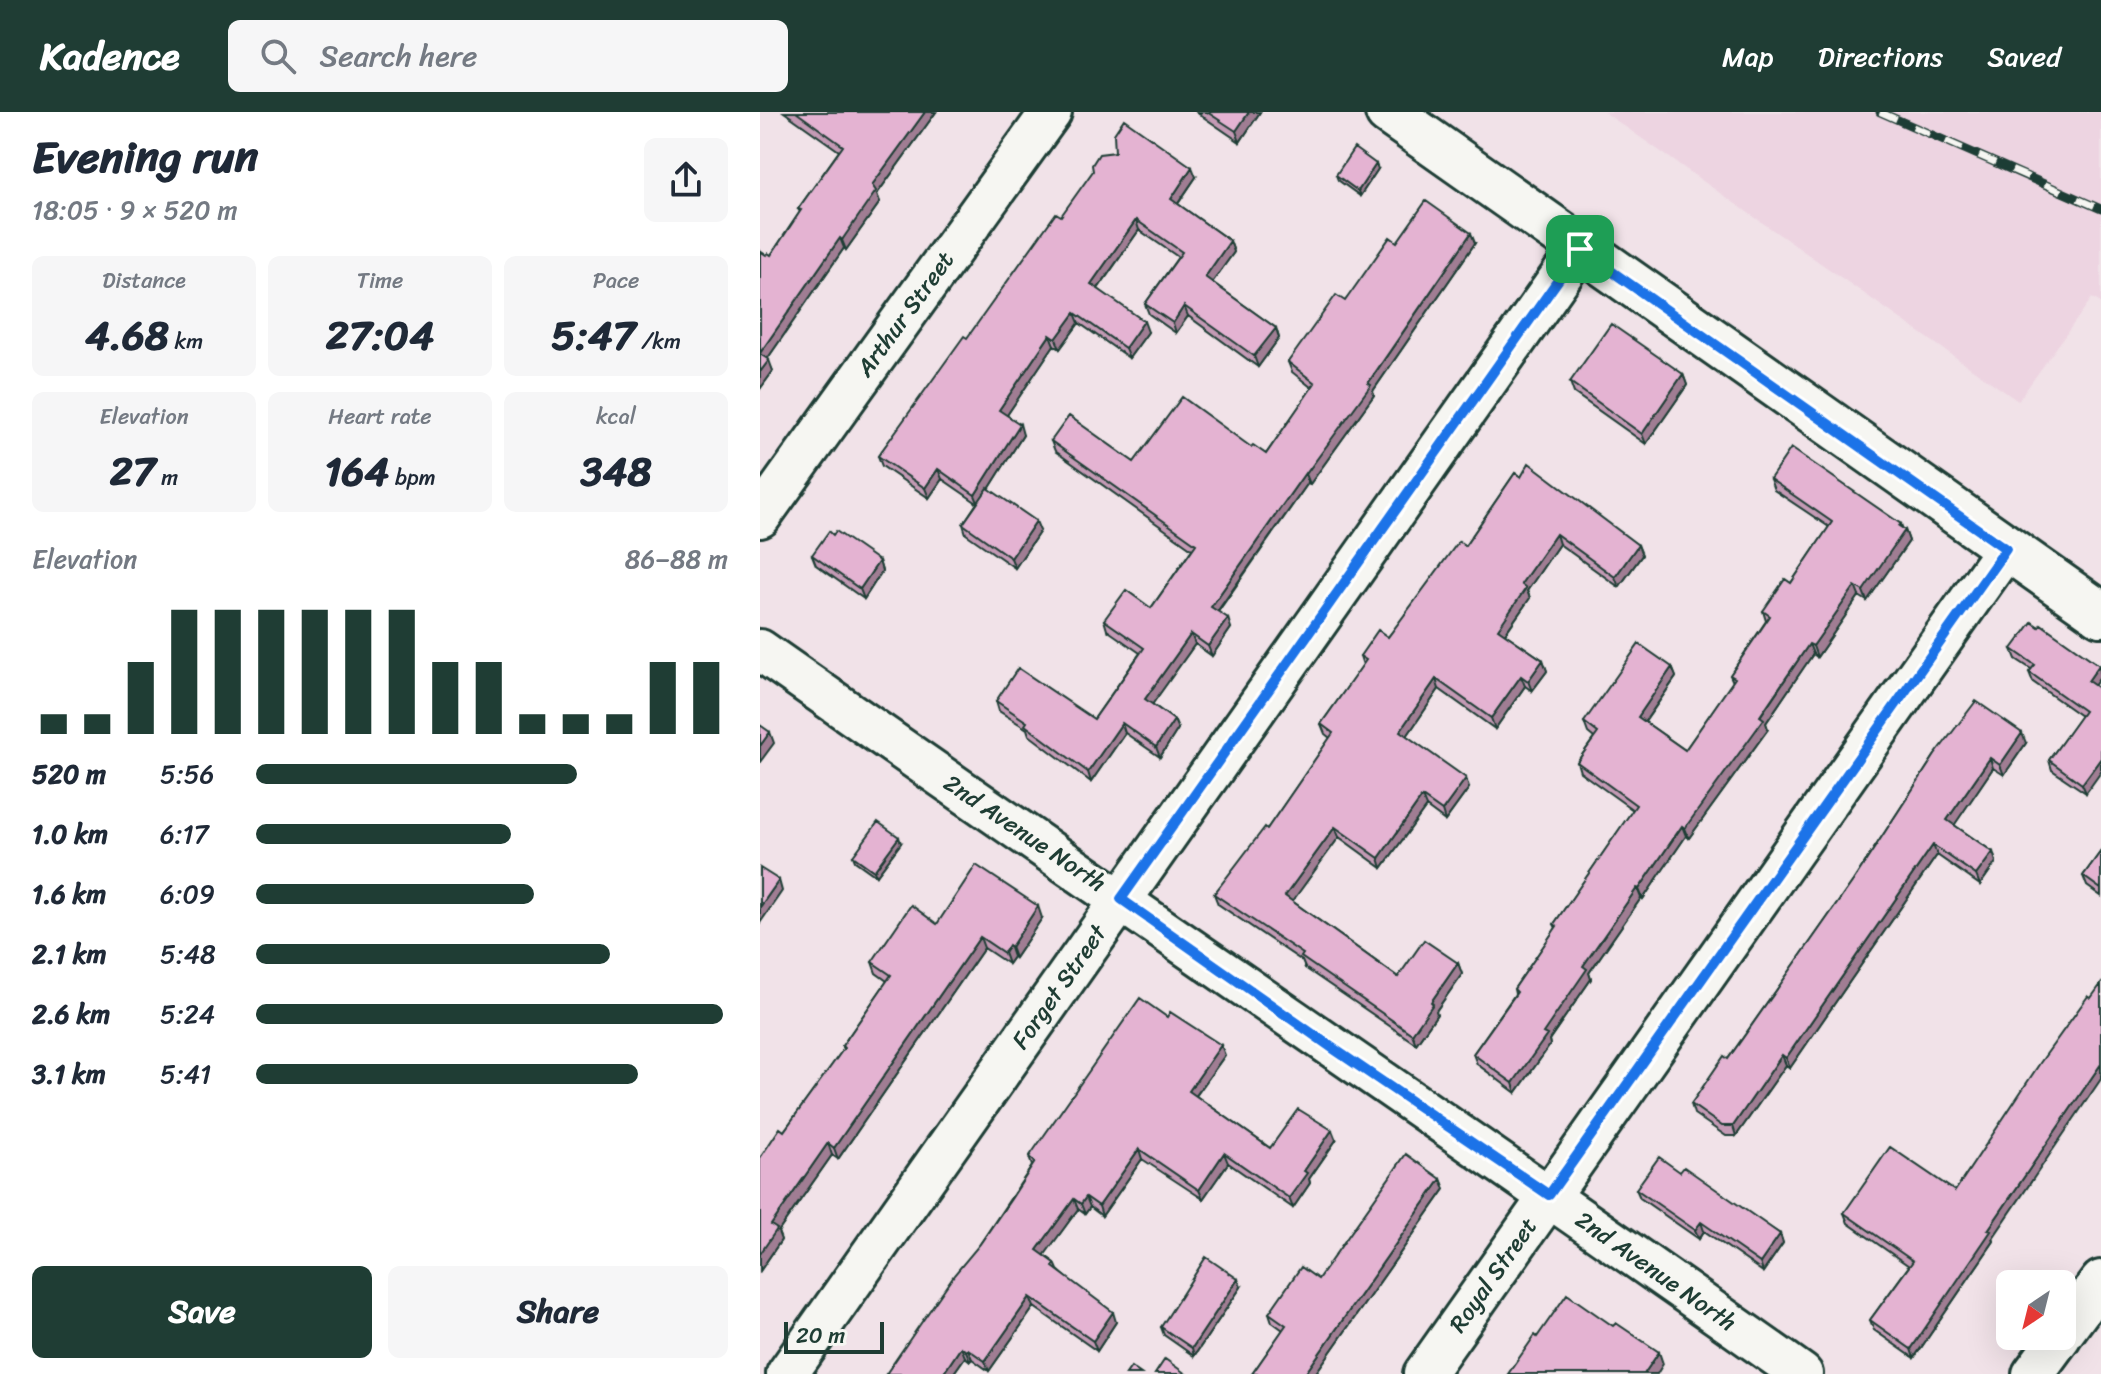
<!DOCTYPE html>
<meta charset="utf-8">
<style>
body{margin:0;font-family:Sriracha,sans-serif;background:#f6f6f7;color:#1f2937;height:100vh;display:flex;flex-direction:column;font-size:30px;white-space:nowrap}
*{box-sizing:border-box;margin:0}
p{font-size:26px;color:#747a83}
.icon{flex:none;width:44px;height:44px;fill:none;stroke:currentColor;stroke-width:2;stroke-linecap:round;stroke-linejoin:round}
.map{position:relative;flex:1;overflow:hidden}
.panel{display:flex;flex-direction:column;background:#fff;width:760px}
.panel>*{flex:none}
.needle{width:52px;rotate:215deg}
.controls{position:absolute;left:1236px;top:1158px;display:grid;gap:16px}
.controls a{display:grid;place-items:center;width:80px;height:80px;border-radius:12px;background:#fff;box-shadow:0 8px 32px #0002;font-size:40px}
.scale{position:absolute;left:24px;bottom:20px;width:100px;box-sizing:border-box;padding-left:8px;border:4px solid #1f3d34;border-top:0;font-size:22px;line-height:28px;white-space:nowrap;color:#1f3d34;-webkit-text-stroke:6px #f6f6f2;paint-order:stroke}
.pin{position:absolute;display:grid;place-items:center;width:68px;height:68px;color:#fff;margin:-34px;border-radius:16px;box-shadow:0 4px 12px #0006}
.round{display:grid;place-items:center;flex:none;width:84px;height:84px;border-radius:12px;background:#f6f6f7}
.headline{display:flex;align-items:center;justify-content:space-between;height:136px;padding:0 32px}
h1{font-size:44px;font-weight:800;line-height:60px}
.figures{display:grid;grid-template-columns:repeat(3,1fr);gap:12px;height:136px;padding:8px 32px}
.figures div{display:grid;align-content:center;border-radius:12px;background:#f6f6f7;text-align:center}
.figures b{font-size:40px;font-weight:800}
.figures small{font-size:22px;font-weight:400}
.figures p{font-size:22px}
.chart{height:224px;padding:16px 32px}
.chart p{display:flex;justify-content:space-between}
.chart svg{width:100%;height:144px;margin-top:8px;stroke:#1f3d34;stroke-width:6}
.action{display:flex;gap:16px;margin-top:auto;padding:16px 32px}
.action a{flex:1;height:92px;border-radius:12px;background:#1f3d34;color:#fff;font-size:32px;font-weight:800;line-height:92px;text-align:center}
.action a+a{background:#f6f6f7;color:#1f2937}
ul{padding:0 32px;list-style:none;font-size:26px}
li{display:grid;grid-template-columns:128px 96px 1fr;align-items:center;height:60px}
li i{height:20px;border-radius:10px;background:#1f3d34}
header{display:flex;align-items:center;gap:48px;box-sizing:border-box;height:112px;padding:0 40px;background:#1f3d34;color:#fff}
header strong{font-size:38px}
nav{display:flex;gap:44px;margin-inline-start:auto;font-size:28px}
.search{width:560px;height:72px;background:#f6f6f7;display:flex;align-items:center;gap:20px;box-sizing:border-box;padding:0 28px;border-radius:12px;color:#747a83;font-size:30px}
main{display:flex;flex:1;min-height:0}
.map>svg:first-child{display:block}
.built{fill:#edd4e1}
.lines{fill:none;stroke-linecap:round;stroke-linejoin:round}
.minor-casing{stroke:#1f3d34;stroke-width:46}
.major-casing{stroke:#1f3d34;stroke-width:50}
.minor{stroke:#f6f6f2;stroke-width:40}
.major{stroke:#f6f6f2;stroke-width:44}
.rail-casing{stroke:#1f3d34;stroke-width:9}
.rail{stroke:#f6f6f2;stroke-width:6;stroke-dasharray:18;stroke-linecap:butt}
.wall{fill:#c49ab5;stroke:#1f3d34;stroke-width:2}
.shaded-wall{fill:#a07d93;stroke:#1f3d34;stroke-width:2}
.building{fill:#e4b3d2;stroke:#1f3d34;stroke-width:2}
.route-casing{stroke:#fff;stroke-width:16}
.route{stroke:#1a73e8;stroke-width:10}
.labels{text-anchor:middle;stroke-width:6;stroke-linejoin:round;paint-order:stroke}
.street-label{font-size:24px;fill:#1f3d34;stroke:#f6f6f2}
</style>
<header>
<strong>Kadence</strong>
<div class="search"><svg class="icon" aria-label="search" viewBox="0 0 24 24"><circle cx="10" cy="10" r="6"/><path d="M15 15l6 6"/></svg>Search here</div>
<nav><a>Map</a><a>Directions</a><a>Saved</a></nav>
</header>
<main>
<section class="panel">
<div class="headline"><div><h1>Evening run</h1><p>18:05 · 9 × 520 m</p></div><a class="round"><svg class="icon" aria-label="share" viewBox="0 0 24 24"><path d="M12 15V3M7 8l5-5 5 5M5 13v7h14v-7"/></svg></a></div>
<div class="figures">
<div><p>Distance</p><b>4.68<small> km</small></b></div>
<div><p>Time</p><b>27:04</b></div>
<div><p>Pace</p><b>5:47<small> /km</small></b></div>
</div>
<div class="figures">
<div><p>Elevation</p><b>27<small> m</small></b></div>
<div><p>Heart rate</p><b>164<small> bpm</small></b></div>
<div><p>kcal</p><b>348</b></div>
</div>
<div class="chart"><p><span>Elevation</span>86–88 m</p>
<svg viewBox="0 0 160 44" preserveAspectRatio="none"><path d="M5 44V38M15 44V38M25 44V22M35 44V6M45 44V6M55 44V6M65 44V6M75 44V6M85 44V6M95 44V22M105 44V22M115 44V38M125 44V38M135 44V38M145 44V22M155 44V22"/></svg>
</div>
<ul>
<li><b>520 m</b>5:56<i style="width:68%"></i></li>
<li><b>1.0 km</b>6:17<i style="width:54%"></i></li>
<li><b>1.6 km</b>6:09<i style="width:59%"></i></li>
<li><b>2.1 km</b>5:48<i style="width:75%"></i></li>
<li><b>2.6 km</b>5:24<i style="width:99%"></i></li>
<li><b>3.1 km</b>5:41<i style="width:81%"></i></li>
</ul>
<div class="action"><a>Save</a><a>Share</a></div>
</section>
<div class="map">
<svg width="1341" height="1262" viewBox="0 0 1341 1262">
<rect width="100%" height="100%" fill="#f1e2e8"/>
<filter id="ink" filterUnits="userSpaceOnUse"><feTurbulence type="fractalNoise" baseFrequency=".0125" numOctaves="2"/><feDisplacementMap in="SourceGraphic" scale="16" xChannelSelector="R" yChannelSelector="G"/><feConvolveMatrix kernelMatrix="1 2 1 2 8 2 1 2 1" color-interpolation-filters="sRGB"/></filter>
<g filter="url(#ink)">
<path class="built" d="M844 0H1341V191L1332 186 1258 289Z"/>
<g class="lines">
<defs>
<path id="minor" d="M0 405 291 0
M0 538C346 781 697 1018 1042 1262
M1302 1222 1341 1169
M27 1262 820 137
M664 1262 1246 437
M1273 1262 1301 1224"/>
<path id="major" d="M628 0 1341 502"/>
</defs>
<use href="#minor" class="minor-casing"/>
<use href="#major" class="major-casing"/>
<use href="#minor" class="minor"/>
<use href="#major" class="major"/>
<defs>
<path id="rail" d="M1120 0 1341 97"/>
</defs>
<use href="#rail" class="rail-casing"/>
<use href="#rail" class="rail"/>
</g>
<path class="wall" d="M24 0H176L117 82 120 90 86 138 84 136 7 247 13 259 0 277 11 143 40 100 38 97 79 39Z
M436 0H500L480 30Z
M618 57 600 84 578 68 576 63Z
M436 65 418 92 470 129 474 140 452 170 516 216 519 226 498 255 428 204 416 221 389 202 385 192 418 145 379 118 338 177 388 220 369 246 319 211 300 237 294 233 247 303 263 323 229 377 280 419 255 456 206 422 203 412 217 391 182 367 169 386 122 354 118 344 301 104Z
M637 130 715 131 613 279 614 283 550 372 548 371 458 500 471 516 452 544 435 532 392 592 414 608 418 617 400 645 365 621 331 670 269 623 267 617 239 599 236 589 334 607 380 541 347 518 344 508 391 496 432 437 295 339 291 329 374 350 491 335 506 342 552 276 532 260 528 250 585 189Z
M923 262 927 273 886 332 814 281 810 270Z
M755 361 878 433 882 443 859 475 799 432 767 479 770 486 745 522 783 548 787 559 772 579 765 574 735 617 679 577 647 624 709 676 685 709 666 695 622 756 579 725 532 789 638 865 698 851 702 862 676 899 677 902 656 932 545 856 542 849 458 792 454 782 507 717 570 626 565 622 561 612 603 553 600 544 628 525 705 434Z
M1010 367 1142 417 1145 418 1149 429 1107 489 1099 484 1057 545 1053 542 1006 611 1008 617 929 726 926 724 883 787 881 786 829 861 831 867 789 928 790 933 756 981 717 952 713 942 755 882 754 877 796 816 794 812 873 698 820 660 817 650 834 626 828 621 824 610 912 555 916 565 885 610 925 638 973 570 970 563 1006 509 1003 499 1031 471 1069 415 1014 378Z
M52 443 119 449 122 459 104 487 56 453Z
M1252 537 1339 553 1341 564 1334 573 1326 681 1292 658 1289 648 1321 604 1273 570 1269 560 1271 557 1256 547Z
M1266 631 1244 663 1233 656 1194 713 1233 740 1236 750 1220 773 1177 743 1030 956 1026 953 976 1024H966L934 1002 931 992 968 947 1093 769 1175 643Z
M141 731 116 764 95 749 93 744Z
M1341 739V784L1327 774 1323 764Z
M282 806 255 846 253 845 248 852 224 836 78 1047 72 1043 18 1120 21 1128 0 1159V1046L24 1019 83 938 82 934 127 869 116 861 112 850 177 812Z
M1331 886 1233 1126 1234 1129 1154 1246 1114 1218 1110 1208 1149 1154 1088 1111 1084 1101 1195 1079Z
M465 943 436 984 510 1036 576 1028 549 1067 550 1071 533 1096 468 1051 443 1087 382 1047 342 1104 330 1095 325 1102 318 1097 284 1143 295 1151 298 1158 356 1210 337 1239 274 1195 229 1259 212 1247 210 1249 205 1245 193 1262 220 1132 272 1054 269 1045Z
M920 1060 1020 1122 1023 1131 1003 1160 944 1119 939 1127 880 1086 876 1077Z
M681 1067 685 1077 555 1262H492L523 1218 512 1210 509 1201 558 1167Z
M481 1175 434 1244 404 1223 401 1215Z"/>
<path class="shaded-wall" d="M165 0H176L117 82 120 90 86 138 82 128 112 73Z
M489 0H500L480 30 476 19Z
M616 52 618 57 600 84 598 79Z
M432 55 436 65 414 97 411 87Z
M376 108 379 118 334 182 331 172Z
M711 121 715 131 613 279 614 283 550 372 546 362Z
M80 126 84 136 3 253 0 241Z
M470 129 474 140 449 175 445 165Z
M424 194 428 204 416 221 413 211Z
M315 201 319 211 300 237 296 227Z
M384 209 388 220 369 246 365 236Z
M516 216 519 226 498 255 494 244Z
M290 223 294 233 243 309 239 298Z
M9 248 13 259 0 277V260Z
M923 262 927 273 886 332 882 322Z
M260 312 263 323 219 393 215 383Z
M178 357 182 367 169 386 165 376Z
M545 361 548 371 454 504 451 495Z
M276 409 280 419 255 456 251 446Z
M1141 412 1144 420 1145 418 1149 429 1107 489 1103 479Z
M796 422 799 432 767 479 770 486 741 527 738 517 761 472Z
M878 433 882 443 859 475 855 465Z
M119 449 122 459 104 487 100 477Z
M1095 474 1099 484 1057 545 1053 534Z
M468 506 471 516 452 544 448 534Z
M431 522 435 532 389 597 385 587Z
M1049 532 1053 542 1006 611 1008 617 929 726 925 716Z
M783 548 787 559 772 579 768 569Z
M1339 553 1341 564 1331 578 1328 569Z
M912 555 916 565 881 615 878 605Z
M761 564 765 574 735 617 731 606Z
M676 567 679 577 643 630 640 619Z
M414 608 418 617 400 645 396 635Z
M362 611 365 621 331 670 328 660Z
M10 620 14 631 0 650V634Z
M1262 621 1266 631 1244 663 1240 653Z
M1230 646 1233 656 1191 718 1187 708Z
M1341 646V660L1326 681 1322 672Z
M706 666 709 676 685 709 682 699Z
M662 685 666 695 622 756 619 746Z
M922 714 926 724 883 787 879 777Z
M575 715 579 725 529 794 525 784Z
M139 725 141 731 116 764 114 759Z
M1173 733 1177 743 1030 956 1026 946Z
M1233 740 1236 750 1220 773 1216 763Z
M19 768 22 779 0 811V795Z
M877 776 881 786 829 861 831 867 789 928 790 933 756 981 753 971 823 854Z
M278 794 282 806 255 846 251 835Z
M220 825 224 836 78 1047 74 1036Z
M249 833 253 845 248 852 244 841Z
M698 851 702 862 676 899 677 902 656 932 652 922 671 890Z
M461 933 465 943 432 989 429 979Z
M1022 943 1026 953 976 1024 973 1014Z
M1341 952V967L1233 1126 1234 1129 1154 1246 1151 1237 1228 1118Z
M572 1018 576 1028 549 1067 550 1071 533 1096 529 1086 544 1059Z
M68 1031 72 1043 18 1120 21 1128 0 1159V1142L11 1113Z
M379 1037 382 1047 342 1104 339 1094Z
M464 1041 468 1051 443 1087 439 1078Z
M681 1067 685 1077 555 1262H545Z
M326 1085 330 1095 325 1102 321 1092Z
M314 1087 318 1097 281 1148 277 1138Z
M941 1110 944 1119 939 1127 935 1118Z
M1020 1122 1023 1131 1003 1160 1000 1151Z
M478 1167 481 1175 434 1244 432 1236Z
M270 1185 274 1195 229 1259 225 1249Z
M353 1200 356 1210 337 1239 333 1229Z
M201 1235 205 1245 193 1262H183Z
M208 1237 212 1247 210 1249 206 1239Z
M899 1240 903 1252 897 1262H884Z"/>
<path class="building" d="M36 0H165L112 73 116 79 82 128 80 126 0 241V139L6 143 8 141 11 143 41 98 38 97 83 34Z
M447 0H489L476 19Z
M364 7 432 55 411 87 470 129 445 165 516 216 494 244 424 194 413 211 385 192 422 140 376 108 331 172 384 209 365 236 315 201 296 227 290 223 239 298 260 312 215 383 178 357 165 376 118 344 204 224 207 226 296 101 301 104 333 59 332 53 339 42 355 40 354 22Z
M594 36 616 52 598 79 576 63Z
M666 89 711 121 608 271 611 273 546 362 545 361 451 495 468 506 448 534 431 522 385 587 414 608 396 635 362 611 328 660 265 613 267 610 236 589 258 556 334 607 384 536 344 508 366 478 391 496 436 432 291 329 309 304 374 350 422 285 491 335 493 333 506 342 555 271 528 250 576 183 585 189 630 125 637 130Z
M851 212 923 262 882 322 810 270Z
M0 242 9 248 0 260Z
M1031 336 1141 412 1139 414 1145 418 1103 479 1095 474 1053 534 1049 532 1000 604 1004 607 925 716 922 714 879 777 877 776 823 854 827 857 783 921 787 923 753 971 713 942 757 880 754 877 797 814 794 812 876 693 817 650 838 621 824 610 879 532 912 555 878 605 925 638 975 566 970 563 1010 504 1003 499 1025 467 1031 471 1072 410 1010 367Z
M769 351 878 433 855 465 796 422 761 472 766 476 738 517 783 548 768 569 761 564 731 606 676 567 640 619 706 666 682 699 662 685 619 746 575 715 525 784 638 865 664 828 698 851 671 890 673 892 652 922 541 845 543 842 454 782 505 715 507 717 573 621 561 612 606 548 600 544 618 518 628 525 699 429 705 434 755 361 761 365Z
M228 376 276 409 251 446 203 412Z
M69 419 73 423 76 419 119 449 100 477 52 443Z
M1272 510 1279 515 1281 512 1339 553 1328 569 1341 578V646L1322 672 1289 648 1324 599 1269 560 1275 553 1252 537Z
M1216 589 1262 621 1240 653 1230 646 1187 708 1233 740 1216 763 1173 733 1026 946 1022 943 973 1014H962L931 992 964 944 968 947 1093 769 1175 643Z
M0 613 10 620 0 634Z
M118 710 139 725 114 759 93 744Z
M1341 739V777L1323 764Z
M216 753 278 794 251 835 249 833 244 841 220 825 74 1036 68 1031 11 1113 17 1117 0 1142V1046L20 1016 24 1019 84 936 82 934 131 863 112 850 151 793 177 812Z
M0 756 19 768 0 795Z
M1341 872V952L1228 1118 1231 1119 1151 1237 1110 1208 1153 1149 1084 1101 1130 1035 1195 1079 1280 951 1328 884 1331 886Z
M380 886 407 905 410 900 461 933 429 979 510 1036 538 997 572 1018 544 1059 547 1061 529 1086 464 1041 439 1078 379 1037 339 1094 326 1085 321 1092 314 1087 277 1138 295 1151 293 1155 353 1200 333 1229 270 1185 225 1249 208 1237 206 1239 201 1235 183 1262H126L194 1163 220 1132 251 1087 275 1050 269 1045Z
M646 1042 681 1067 545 1262H492L526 1213 509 1201 541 1155 558 1167Z
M899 1045 920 1060 924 1055 1020 1122 1000 1151 941 1110 935 1118 876 1077Z
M446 1145 478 1167 432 1236 401 1215Z
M807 1182 853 1214 856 1211 899 1240 884 1262H748L775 1223 777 1225Z
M405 1247 426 1262H395Z
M371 1255 381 1262H366Z"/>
</g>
<g class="lines" filter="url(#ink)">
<defs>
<path id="route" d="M820 137 1246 437 789 1083 574 937 361 787Z"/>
</defs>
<use href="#route" class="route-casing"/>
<use href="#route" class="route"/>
</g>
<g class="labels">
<g class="street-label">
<text transform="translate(145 202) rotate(-54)" y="8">Arthur Street</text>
<text transform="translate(265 721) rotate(34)" y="8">2nd Avenue North</text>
<text transform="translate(299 875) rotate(-55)" y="8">Forget Street</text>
<text transform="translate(896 1159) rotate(35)" y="8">2nd Avenue North</text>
<text transform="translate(733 1163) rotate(-55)" y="8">Royal Street</text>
</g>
</g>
</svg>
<div class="controls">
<a><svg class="needle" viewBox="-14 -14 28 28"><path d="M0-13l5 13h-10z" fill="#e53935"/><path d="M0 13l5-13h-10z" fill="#747a83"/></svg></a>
</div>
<div class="scale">20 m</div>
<div class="pin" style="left:820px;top:137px;background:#1e9e55"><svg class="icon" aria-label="arrive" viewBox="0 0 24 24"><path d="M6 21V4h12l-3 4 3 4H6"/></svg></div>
</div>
</main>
